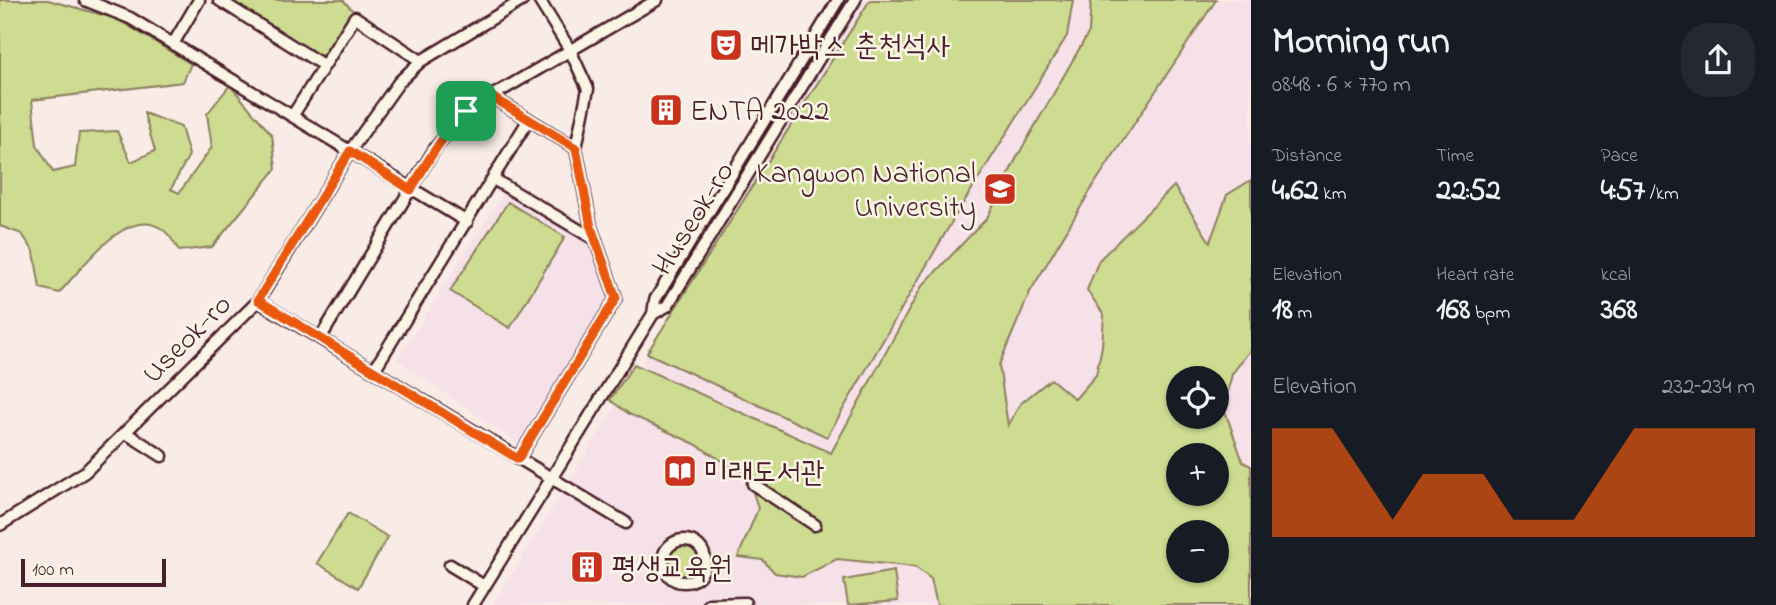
<!DOCTYPE html>
<meta charset="utf-8">
<style>
body{margin:0;font-family:"Indie Flower","Poor Story",sans-serif;background:#242831;color:#f1f3f6;height:100vh;display:flex;flex-direction:column;font-size:26px;white-space:nowrap}
*{box-sizing:border-box;margin:0}
p{font-size:23px;color:#9ea1a6}
.icon{flex:none;width:38px;height:38px;fill:none;stroke:currentColor;stroke-width:2;stroke-linecap:round;stroke-linejoin:round}
.map{position:relative;flex:1;overflow:hidden}
.drawer{display:flex;flex-direction:column;background:#171b24;width:525px}
.drawer>*{flex:none}
.fabs{position:absolute;left:1166px;top:366px;display:grid;gap:14px}
.fabs a{display:grid;place-items:center;width:63px;height:63px;border-radius:50%;background:#171b24;box-shadow:0 2px 5px #0004;font-size:35px}
.scale{position:absolute;left:21px;bottom:18px;width:145px;box-sizing:border-box;padding-left:7px;border:4px solid #4a1f2b;border-top:0;font-size:19px;line-height:24px;white-space:nowrap;color:#4a1f2b;-webkit-text-stroke:5px #fcf5e5;paint-order:stroke}
.pin{position:absolute;display:grid;place-items:center;width:60px;height:60px;color:#fff;margin:-30px;border-radius:14px;box-shadow:0 4px 10px #0006}
.round{display:grid;place-items:center;flex:none;width:74px;height:74px;border-radius:28px;background:#242831}
.head{display:flex;align-items:center;justify-content:space-between;height:119px;padding:0 21px}
h1{font-size:38px;font-weight:700;line-height:52px}
.metrics{display:grid;grid-template-columns:repeat(3,1fr);gap:10px;height:119px;padding:7px 21px}
.metrics div{display:grid;align-content:center}
.metrics b{font-size:30px;font-weight:700}
.metrics small{font-size:19px;font-weight:400}
.metrics p{font-size:19px}
.chart{height:196px;padding:14px 21px}
.chart p{display:flex;justify-content:space-between}
.chart svg{width:100%;height:126px;margin-top:7px;fill:#ea580c;opacity:.7}
main{display:flex;flex:1;min-height:0}
.map>svg:first-child{display:block}
.built{fill:#f6e1e9;fill-rule:evenodd}
.green{fill:#cddc90;stroke:#8c7e5e;stroke-width:2;fill-rule:evenodd}
.lines{fill:none;stroke-linecap:round;stroke-linejoin:round}
.minor-casing{stroke:#4a1f2b;stroke-width:15}
.minor{stroke:#fcf5e5;stroke-width:10}
.route-casing{stroke:#fff;stroke-width:14}
.route{stroke:#ea580c;stroke-width:9}
.labels{text-anchor:middle;stroke-width:5;stroke-linejoin:round;paint-order:stroke}
.poi-label{font-size:30px;fill:#4a1f2b;stroke:#fcf5e5;text-anchor:start}
.street-label{font-size:30px;fill:#4a1f2b;stroke:#fcf5e5}
</style>
<main>
<div class="map">
<svg width="1251" height="605" viewBox="0 0 1251 605">
<rect width="100%" height="100%" fill="#f9ece7"/>
<filter id="ink" filterUnits="userSpaceOnUse"><feTurbulence type="fractalNoise" baseFrequency=".0143" numOctaves="2"/><feDisplacementMap in="SourceGraphic" scale="14" xChannelSelector="R" yChannelSelector="G"/><feConvolveMatrix kernelMatrix="1 2 1 2 8 2 1 2 1" color-interpolation-filters="sRGB"/></filter>
<g filter="url(#ink)">
<path class="built" d="M865 0H1251V605H493ZM1178 378H1216V416H1178ZM1178 455H1216V494H1178ZM1178 532H1216V570H1178Z
M503 194 594 245 613 297 517 443 397 360Z"/>
<path class="green" d="M0 0H48L117 19 191 64 183 82 32 100 37 145 53 172 75 167 79 133 117 131 131 162 155 151 144 113 181 127 189 155 171 189 179 193 212 147 207 114 230 85 272 135 276 169 212 247 179 251C175 244 169 233 162 229 126 204 81 270 59 293L40 288 34 252 22 234 0 226Z
M229 0H343L354 12 326 54 319 56Z
M870 0H1073L1067 36 954 218 827 437 647 353Z
M1091 0H1216L1095 183 1030 292 999 365 1008 426 1020 404 1051 379 1075 399 1096 375 1102 346 1104 315 1087 290 1099 260 1174 186 1210 242 1227 195 1251 180V349L1232 374 1224 408 1243 462 1251 466V605H937L931 579 915 567 837 559 802 577 775 573 763 560 738 557 758 509 749 478 695 444 629 414 610 400 634 364 831 453 922 286 987 218 1017 157 1089 32ZM1178 378H1216V416H1178ZM1178 455H1216V494H1178ZM1178 532H1216V570H1178Z
M508 202 565 237 510 328 450 291Z
M348 513 388 537 358 588 317 563Z
M666 560a17 17 0 1 1 34 0a17 17 0 1 1-34 0Z
M894 571 898 601 848 605 844 580Z"/>
<g class="lines">
<defs>
<path id="minor" d="M85 0 130 18 467 222
M219 0 323 65
M173 44 199 0
M492 97 576 148
M293 115 355 17 421 61
M493 179 596 240
M258 301 626 523
M653 314 667 306 855 0
M321 337 436 147 466 111 657 0
M374 370 528 121
M126 433 162 456
M518 459 616 298 591 227 576 148 588 89 570 50 539 0
M753 484 815 525
M0 525 85 472 258 301 350 151 399 82 421 61 523 0
M663 561a21 21 0 1 1 42 0a21 21 0 1 1-42 0Z
M450 565 484 586
M709 604 745 603
M473 605 653 314 655 300 838 0"/>
</defs>
<use href="#minor" class="minor-casing"/>
<use href="#minor" class="minor"/>
</g>
</g>
<g class="lines" filter="url(#ink)">
<defs>
<path id="route" d="M492 97 576 148 591 227 616 298 518 459 258 300 350 151 411 190C434 150 450 119 492 97Z"/>
</defs>
<use href="#route" class="route-casing"/>
<use href="#route" class="route"/>
</g>
<defs>
<symbol id="theatre-square" viewBox="-11 -11 22 22"><rect x="-9" y="-9" width="18" height="18" rx="4" fill="#c8321e" stroke="#fcf5e5"/><path d="M-5-5.5Q0-4 5-5.5V0Q5 5 0 6Q-5 5-5 0ZM-3.3-2.5H-1v1.5H-3.3ZM1-2.5H3.3v1.5H1ZM-2.8 1Q0 5.5 2.8 1Z" fill="#fff"/></symbol>
<symbol id="building-square" viewBox="-11 -11 22 22"><rect x="-9" y="-9" width="18" height="18" rx="4" fill="#c8321e" stroke="#fcf5e5"/><path d="M-4-6H4V6H1V3H-1V6H-4ZM-2.5-4.3h1.7v1.8h-1.7ZM.8-4.3h1.7v1.8H.8ZM-2.5-1h1.7V.8h-1.7ZM.8-1h1.7V.8H.8Z" fill="#fff"/></symbol>
<symbol id="university-square" viewBox="-11 -11 22 22"><rect x="-9" y="-9" width="18" height="18" rx="4" fill="#c8321e" stroke="#fcf5e5"/><path d="M0-5L7-2L0 1L-7-2ZM-4 1L0 2.5L4 1V4Q0 6-4 4Z" fill="#fff"/></symbol>
<symbol id="library-square" viewBox="-11 -11 22 22"><rect x="-9" y="-9" width="18" height="18" rx="4" fill="#c8321e" stroke="#fcf5e5"/><path d="M-6-4Q-3-5.5-.7-3.5V5Q-3 3-6 4ZM6-4Q3-5.5 .7-3.5V5Q3 3 6 4Z" fill="#fff"/></symbol>
</defs>
<g fill-rule="evenodd">
<use href="#theatre-square" x="707" y="26" width="38" height="38"/>
<use href="#building-square" x="647" y="91" width="38" height="38"/>
<use href="#university-square" x="981" y="170" width="38" height="38"/>
<use href="#library-square" x="661" y="452" width="38" height="38"/>
<use href="#building-square" x="568" y="548" width="38" height="38"/>
</g>
<g class="labels">
<g class="poi-label">
<text x="750" y="55">메가박스 춘천석사</text>
<text x="690" y="120">ENTA 2022</text>
<text x="976" y="182" text-anchor="end">Kangwon National<tspan x="976" dy="34">University</tspan></text>
<text x="704" y="481">미래도서관</text>
<text x="612" y="577">평생교육원</text>
</g>
<g class="street-label">
<text transform="translate(692 218) rotate(-58)" y="10">Huseok-ro</text>
<text transform="translate(186 338) rotate(-45)" y="10">Useok-ro</text>
</g>
</g>
</svg>
<div class="fabs">
<a><svg class="icon" aria-label="locate" viewBox="0 0 24 24"><circle cx="12" cy="12" r="6"/><path d="M12 2v4M12 18v4M2 12h4M18 12h4"/></svg></a>
<a>+</a>
<a>−</a>
</div>
<div class="scale">100 m</div>
<div class="pin" style="left:466px;top:111px;background:#1e9e55"><svg class="icon" aria-label="arrive" viewBox="0 0 24 24"><path d="M6 21V4h12l-3 4 3 4H6"/></svg></div>
</div>
<section class="drawer">
<div class="head"><div><h1>Morning run</h1><p>08:48 · 6 × 770 m</p></div><a class="round"><svg class="icon" aria-label="share" viewBox="0 0 24 24"><path d="M12 15V3M7 8l5-5 5 5M5 13v7h14v-7"/></svg></a></div>
<div class="metrics">
<div><p>Distance</p><b>4.62<small> km</small></b></div>
<div><p>Time</p><b>22:52</b></div>
<div><p>Pace</p><b>4:57<small> /km</small></b></div>
</div>
<div class="metrics">
<div><p>Elevation</p><b>18<small> m</small></b></div>
<div><p>Heart rate</p><b>168<small> bpm</small></b></div>
<div><p>kcal</p><b>368</b></div>
</div>
<div class="chart"><p><span>Elevation</span>232–234 m</p>
<svg viewBox="0 0 160 44" preserveAspectRatio="none"><path d="M0 44V6L10 6L20 6L30 22L40 38L50 22L60 22L70 22L80 38L90 38L100 38L110 22L120 6L130 6L140 6L150 6L160 6V44z"/></svg>
</div>
</section>
</main>
